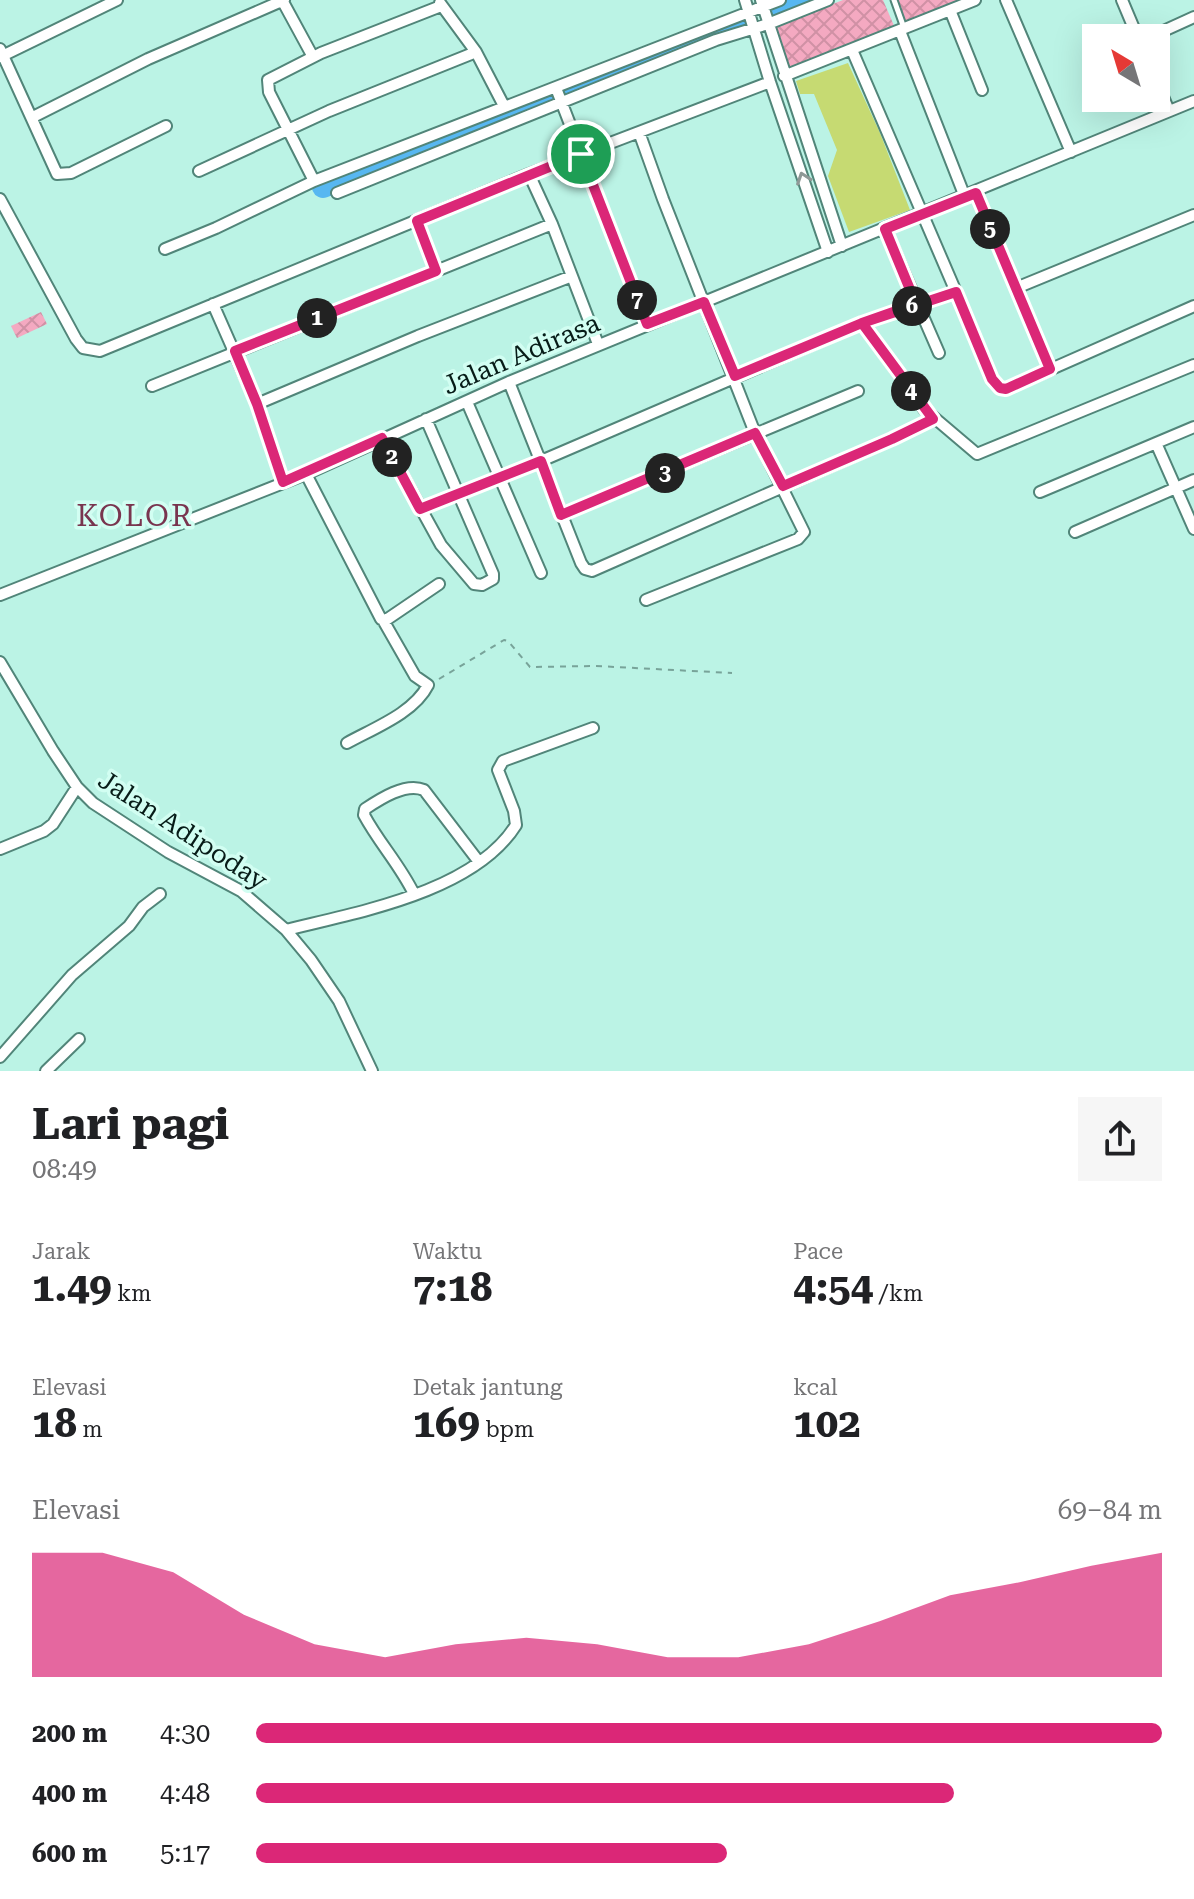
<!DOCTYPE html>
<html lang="id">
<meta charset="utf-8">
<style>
body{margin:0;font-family:"Roboto Serif",serif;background:#f6f6f6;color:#202124;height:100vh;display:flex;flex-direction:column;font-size:30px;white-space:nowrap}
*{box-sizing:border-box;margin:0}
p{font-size:26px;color:#757577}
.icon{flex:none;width:44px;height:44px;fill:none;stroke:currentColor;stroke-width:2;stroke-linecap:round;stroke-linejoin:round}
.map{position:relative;height:1071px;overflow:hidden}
.side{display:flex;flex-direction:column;background:#fff;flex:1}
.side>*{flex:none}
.needle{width:52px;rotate:322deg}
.controls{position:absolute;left:1082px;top:24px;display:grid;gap:16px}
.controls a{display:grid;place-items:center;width:88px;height:88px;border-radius:0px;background:#fff;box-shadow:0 8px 32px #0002;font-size:40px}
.pin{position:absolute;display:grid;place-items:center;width:68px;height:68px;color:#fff;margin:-34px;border:4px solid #fff;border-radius:50%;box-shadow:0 2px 8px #0007}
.km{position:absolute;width:40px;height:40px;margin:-20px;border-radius:50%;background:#222;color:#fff;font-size:22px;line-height:40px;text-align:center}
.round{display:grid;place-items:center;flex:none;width:84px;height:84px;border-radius:0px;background:#f6f6f6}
.head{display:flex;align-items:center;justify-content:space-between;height:136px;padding:0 32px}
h1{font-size:44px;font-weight:700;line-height:60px}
.metrics{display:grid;grid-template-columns:repeat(3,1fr);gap:12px;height:136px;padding:8px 32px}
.metrics div{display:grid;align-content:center}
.metrics b{font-size:40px;font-weight:700}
.metrics small{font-size:22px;font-weight:400}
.metrics p{font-size:22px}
.chart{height:224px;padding:16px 32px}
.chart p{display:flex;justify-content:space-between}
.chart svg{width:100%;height:144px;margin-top:8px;fill:#db2777;opacity:.7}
ul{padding:0 32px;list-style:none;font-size:26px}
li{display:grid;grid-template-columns:128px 96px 1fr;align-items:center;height:60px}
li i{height:20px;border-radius:10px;background:#db2777}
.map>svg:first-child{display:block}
.green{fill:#c6da72}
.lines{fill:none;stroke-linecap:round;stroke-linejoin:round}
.river{stroke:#57b7f1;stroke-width:22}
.building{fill:url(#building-cross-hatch)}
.service-casing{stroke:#518579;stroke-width:9}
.minor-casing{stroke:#518579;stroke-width:14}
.path{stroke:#78a399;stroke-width:2;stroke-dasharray:6 6;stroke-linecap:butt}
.service{stroke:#fff;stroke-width:5}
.minor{stroke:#fff;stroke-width:10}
.oneway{stroke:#8f9997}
.route-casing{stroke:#fff;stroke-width:16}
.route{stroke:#db2777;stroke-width:10}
.labels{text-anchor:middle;stroke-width:7;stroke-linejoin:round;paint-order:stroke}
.street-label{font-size:26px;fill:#071c18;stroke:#d2fef2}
.quarter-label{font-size:30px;letter-spacing:2px;fill:#79354f;stroke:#d2fef2}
</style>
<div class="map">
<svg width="1194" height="1071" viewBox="0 0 1194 1071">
<defs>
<pattern id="building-cross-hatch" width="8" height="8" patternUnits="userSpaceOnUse" patternTransform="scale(2)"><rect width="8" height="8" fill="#f4a9c1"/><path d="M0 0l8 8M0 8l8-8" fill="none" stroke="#d091a5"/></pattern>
</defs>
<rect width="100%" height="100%" fill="#bbf3e5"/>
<path class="green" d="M848 63 880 133 910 210 849 232 828 176 837 150 814 94H800L796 81Z"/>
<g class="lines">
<path class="river" d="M772 13 804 0
M323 187 745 23"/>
</g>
<path class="building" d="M843 0H883L895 28 788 69 774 27Z
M895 0H965L904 24Z
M41 312 47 324 17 338 11 326Z"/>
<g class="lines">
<defs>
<path id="service" d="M894 0 904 28"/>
<path id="minor" d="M282 0 313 57
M745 0 770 82 828 252
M761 0 842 246
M1006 0 1071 152
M1122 0 1138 38
M440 3 476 52 504 106
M950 10 982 90
M900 31 965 197
M1148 38 1194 17
M0 49 57 174 71 173 166 126
M0 57 117 0
M784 76 975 0
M1156 80 1169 111
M556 88 647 324
M33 117 148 59 284 0
M639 132 663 199 755 433 804 532 798 539 646 600
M199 171 329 111 476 52
M529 174 552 224 598 344
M314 181 269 92 268 80 321 53 441 6
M337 193 716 40 768 24 828 0
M976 193 1016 288 1194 215
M0 199 76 339 83 348 100 351 529 174 770 82
M417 221 436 271
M885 229 939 353
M165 249 216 228 314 181 780 0
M1016 288 1050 369
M956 292 992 379 1000 388 1006 389 1194 306
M213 304 257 404 283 482
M862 323 924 409 977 454 1194 365
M509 382 581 563 585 569 592 571 892 439 933 419
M152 386 552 224
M467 402 541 573
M257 404 418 336 572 276
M382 438 441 545 474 584 482 585 493 579V574L426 419
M1156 443 1194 529
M306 474 381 619 386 620 439 584
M1040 492 1194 427
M420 509 541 461 862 323 956 292 852 50
M561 515 858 391
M1075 532 1194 480
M0 595 306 474 509 382 1194 101
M0 662 53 751 77 787 93 803 168 852 241 891 286 930 311 960 339 1001 372 1071
M347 743C374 728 414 713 428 685L415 676 383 620
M0 849 44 831 53 824 77 787
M414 894C400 865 379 843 364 815L365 809C380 799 406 782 424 790L479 862
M286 930C358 912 474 892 516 825L514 811 498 770 503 761 593 728
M0 1057 72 975 129 926 143 907 160 894
M46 1071 79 1039"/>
</defs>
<use href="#service" class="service-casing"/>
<use href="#minor" class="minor-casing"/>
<path class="path" d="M439 679 504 640 508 641 530 667 596 666 732 673"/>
<use href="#service" class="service"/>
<use href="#minor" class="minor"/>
</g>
<defs><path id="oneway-chevron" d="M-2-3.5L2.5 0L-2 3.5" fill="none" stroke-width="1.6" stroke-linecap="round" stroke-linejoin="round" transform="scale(2)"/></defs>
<use class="oneway" href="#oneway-chevron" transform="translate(803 178) rotate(-109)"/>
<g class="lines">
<defs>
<path id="route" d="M581 154 417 221 436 271 235 351 257 404 283 482 382 438 420 509 541 461 561 515 755 433 783 486 892 439 933 419 862 323 916 304 885 229 976 193 1050 369 1006 389 1000 388 992 379 956 292 862 323 735 376 704 302 647 324 581 154"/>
</defs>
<use href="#route" class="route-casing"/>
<use href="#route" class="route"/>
</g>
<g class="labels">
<g class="street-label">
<text transform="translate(521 354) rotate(-23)" y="9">Jalan Adirasa</text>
<text transform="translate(183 830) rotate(33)" y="9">Jalan Adipoday</text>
</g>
<g class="quarter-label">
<text x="135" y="526">KOLOR</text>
</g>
</g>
</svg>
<div class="controls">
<a><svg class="needle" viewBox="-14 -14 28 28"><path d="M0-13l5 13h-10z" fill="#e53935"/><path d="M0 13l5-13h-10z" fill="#757577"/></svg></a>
</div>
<div class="pin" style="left:581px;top:154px;background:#1e9e55"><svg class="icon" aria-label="arrive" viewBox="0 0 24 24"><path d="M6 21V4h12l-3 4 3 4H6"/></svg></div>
<b class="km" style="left:317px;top:318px">1</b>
<b class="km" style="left:392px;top:457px">2</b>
<b class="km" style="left:665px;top:473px">3</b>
<b class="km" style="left:911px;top:391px">4</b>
<b class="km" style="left:990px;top:229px">5</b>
<b class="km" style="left:912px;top:306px">6</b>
<b class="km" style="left:637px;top:300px">7</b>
</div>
<section class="side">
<div class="head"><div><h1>Lari pagi</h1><p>08:49</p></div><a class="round"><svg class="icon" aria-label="share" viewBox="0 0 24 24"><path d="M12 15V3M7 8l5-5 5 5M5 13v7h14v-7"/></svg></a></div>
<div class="metrics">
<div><p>Jarak</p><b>1.49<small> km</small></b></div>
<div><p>Waktu</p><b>7:18</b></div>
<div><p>Pace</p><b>4:54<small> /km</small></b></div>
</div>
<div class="metrics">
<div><p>Elevasi</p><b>18<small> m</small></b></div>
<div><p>Detak jantung</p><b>169<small> bpm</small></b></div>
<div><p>kcal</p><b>102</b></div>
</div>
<div class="chart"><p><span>Elevasi</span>69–84 m</p>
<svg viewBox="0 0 160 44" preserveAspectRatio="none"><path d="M0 44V6L10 6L20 12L30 25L40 34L50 38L60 34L70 32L80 34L90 38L100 38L110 34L120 27L130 19L140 15L150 10L160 6V44z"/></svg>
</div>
<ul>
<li><b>200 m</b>4:30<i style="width:100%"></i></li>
<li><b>400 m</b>4:48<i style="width:77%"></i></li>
<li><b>600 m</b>5:17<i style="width:52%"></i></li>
</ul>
</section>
